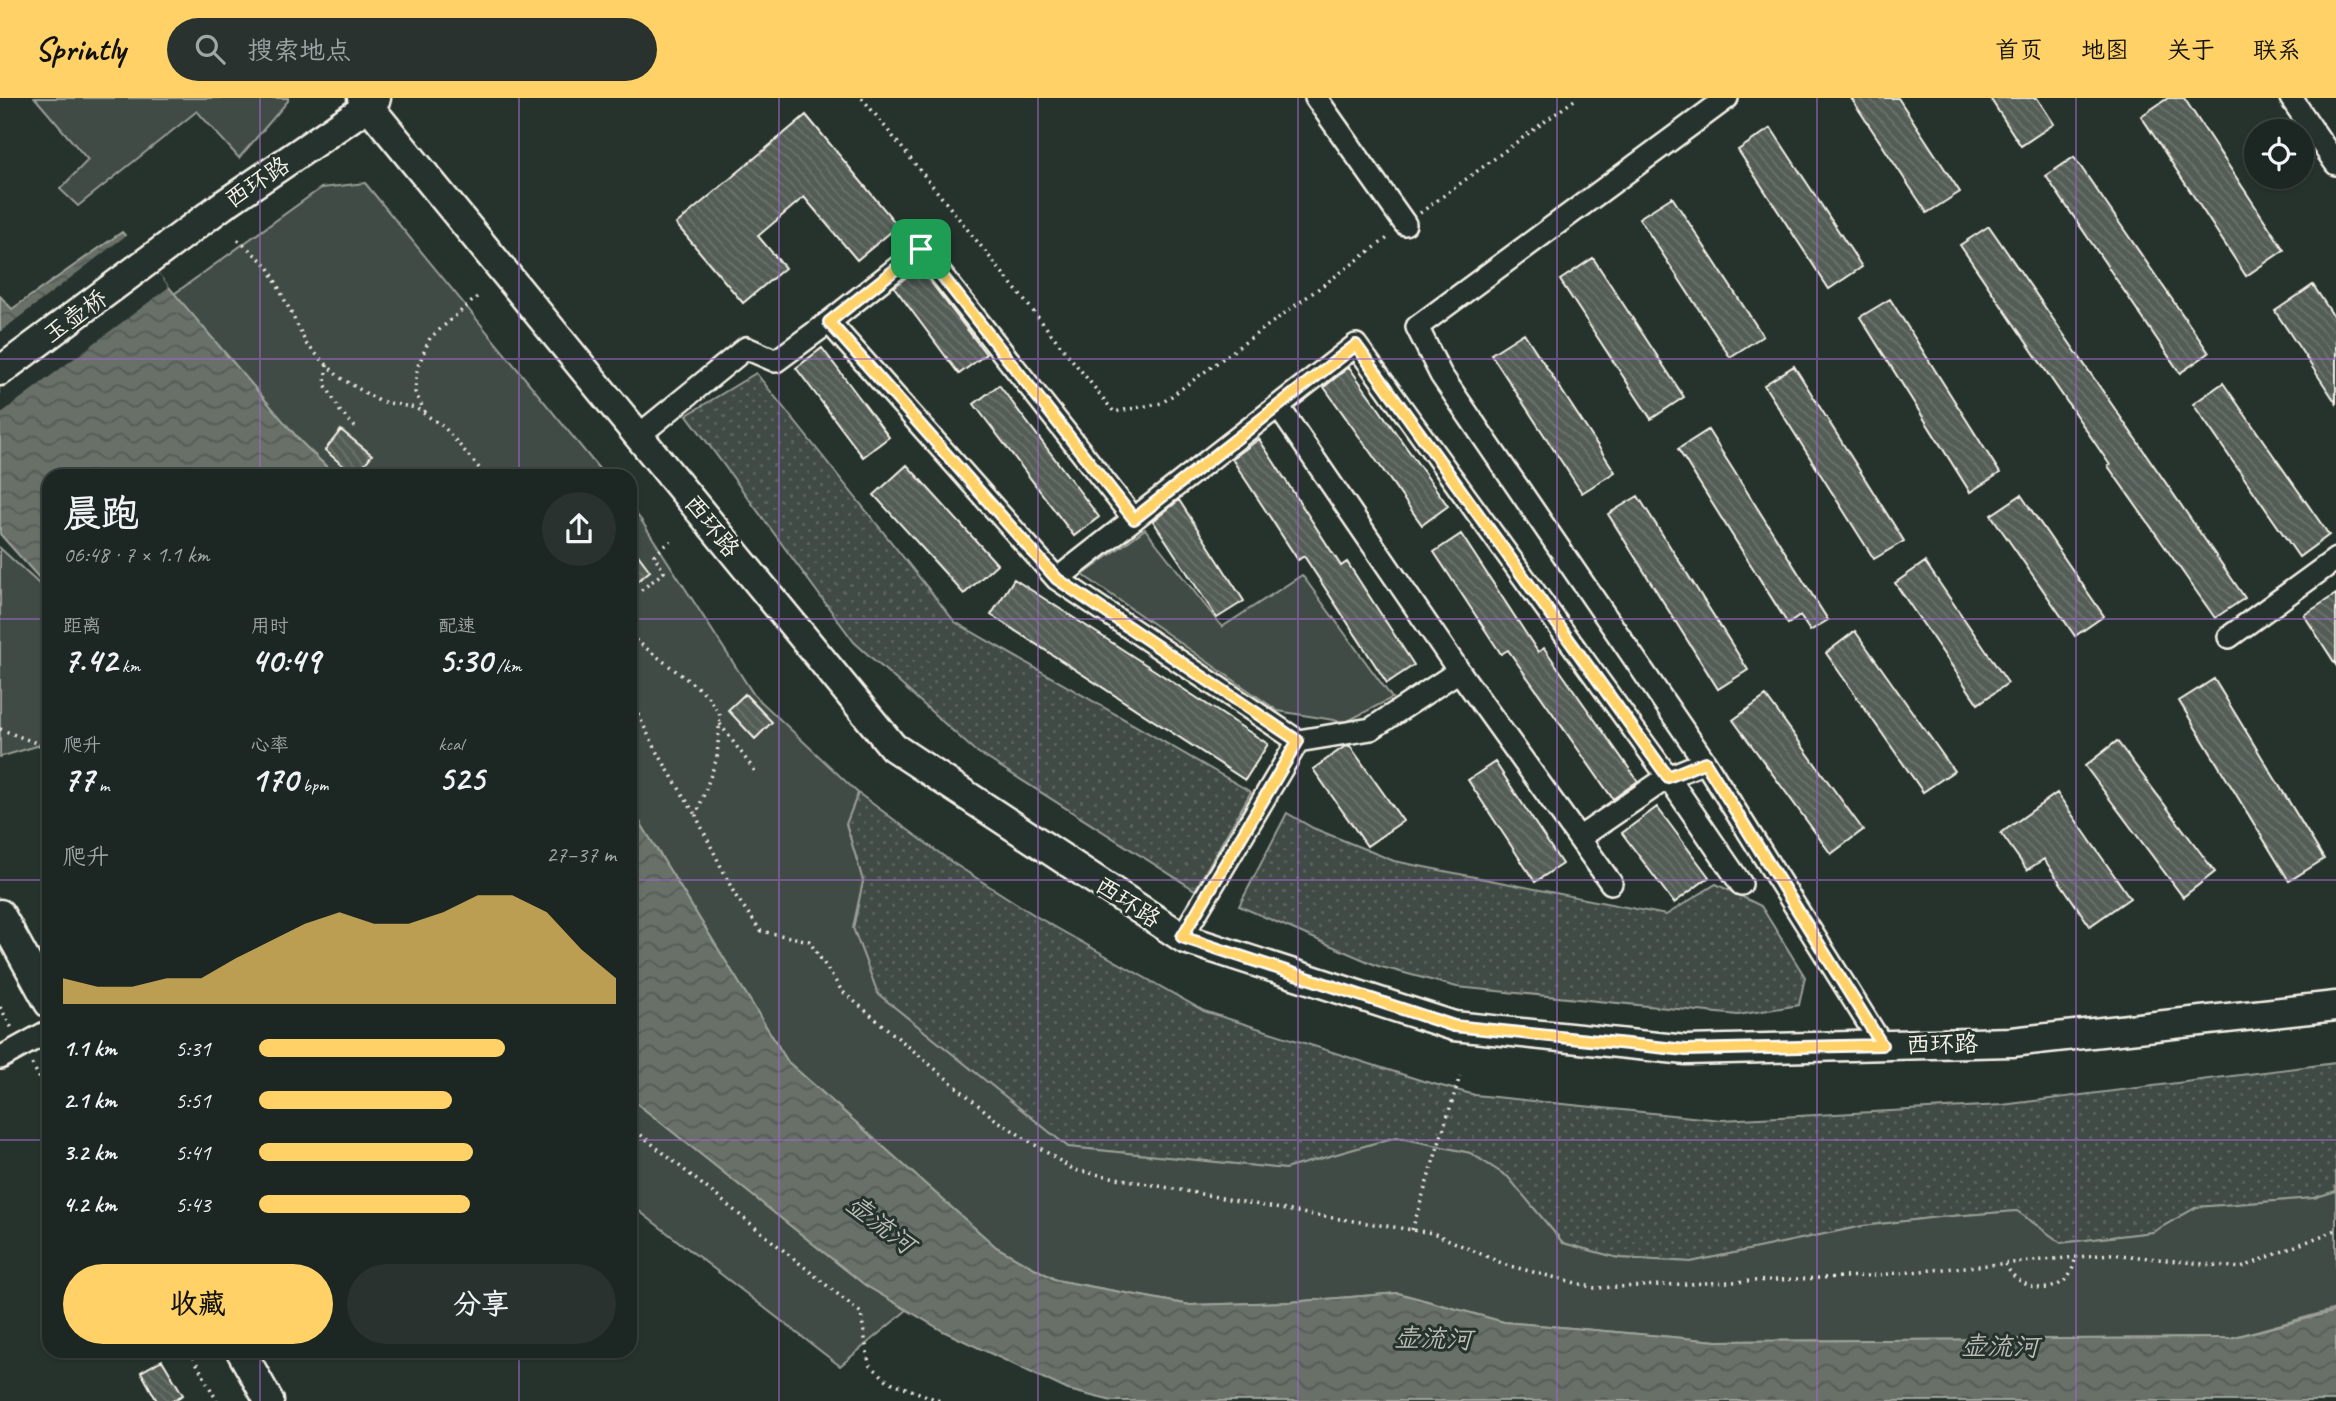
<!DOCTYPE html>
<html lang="zh">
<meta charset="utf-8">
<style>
body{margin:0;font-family:Caveat,"LXGW WenKai TC",sans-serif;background:#29322f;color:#f1f3f6;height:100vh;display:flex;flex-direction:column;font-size:26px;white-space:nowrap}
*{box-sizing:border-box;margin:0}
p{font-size:23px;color:#a0a5a5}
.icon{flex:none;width:38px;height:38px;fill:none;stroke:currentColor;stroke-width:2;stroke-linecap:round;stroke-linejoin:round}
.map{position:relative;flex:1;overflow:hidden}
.sheet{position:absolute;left:42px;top:371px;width:595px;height:889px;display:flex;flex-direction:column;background:#1c2622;border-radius:21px;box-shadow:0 2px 5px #0004,0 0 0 2px #3a4340}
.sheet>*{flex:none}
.buttons{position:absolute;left:2244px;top:21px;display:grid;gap:14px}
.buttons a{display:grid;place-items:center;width:70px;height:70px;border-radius:50%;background:#1c2622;box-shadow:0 2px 5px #0004,0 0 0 2px #3a4340;font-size:35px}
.pin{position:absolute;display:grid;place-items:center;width:60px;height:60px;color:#fff;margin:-30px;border-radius:14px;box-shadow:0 4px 10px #0006}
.round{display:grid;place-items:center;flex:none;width:74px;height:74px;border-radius:37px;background:#29322f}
.summary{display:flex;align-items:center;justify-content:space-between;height:119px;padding:0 21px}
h1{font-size:38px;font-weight:700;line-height:52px}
.stats{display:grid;grid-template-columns:repeat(3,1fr);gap:10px;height:119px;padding:7px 21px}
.stats div{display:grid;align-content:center}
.stats b{font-size:35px;font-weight:700}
.stats small{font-size:19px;font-weight:400}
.stats p{font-size:19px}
.chart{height:196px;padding:14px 21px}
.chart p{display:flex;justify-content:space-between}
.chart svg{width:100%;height:126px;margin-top:7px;fill:#ffd166;opacity:.7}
.button{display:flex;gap:14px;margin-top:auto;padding:14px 21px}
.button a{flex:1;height:80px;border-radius:42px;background:#ffd166;color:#111;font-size:28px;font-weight:700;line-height:80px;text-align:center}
.button a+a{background:#29322f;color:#f1f3f6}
ul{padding:0 21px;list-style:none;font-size:23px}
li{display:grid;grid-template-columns:112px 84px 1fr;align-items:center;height:52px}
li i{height:18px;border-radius:9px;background:#ffd166}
header{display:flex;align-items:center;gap:42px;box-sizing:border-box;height:98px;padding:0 35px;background:#ffd166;color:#111}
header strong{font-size:33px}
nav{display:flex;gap:38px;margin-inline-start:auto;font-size:24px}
.search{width:490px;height:63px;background:#29322f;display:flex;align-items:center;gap:18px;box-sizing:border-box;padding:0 24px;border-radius:38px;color:#a0a5a5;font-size:26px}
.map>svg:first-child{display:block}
.grass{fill:url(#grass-dots);stroke:#9a9e96;stroke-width:2}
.park{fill:#414b45;stroke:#9a9e96;stroke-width:2}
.water{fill:url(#water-waves);stroke:#9fa39b;stroke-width:2}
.pier{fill:#26332d}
.building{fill:url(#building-back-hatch);stroke:#f4f1e8;stroke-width:2}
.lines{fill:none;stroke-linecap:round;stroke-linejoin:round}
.minor-casing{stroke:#f4f1e8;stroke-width:26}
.major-casing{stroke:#f4f1e8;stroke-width:33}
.path{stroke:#f4f1e8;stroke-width:3.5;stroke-dasharray:2 5;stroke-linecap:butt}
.minor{stroke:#26332d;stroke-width:21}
.major{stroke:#26332d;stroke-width:28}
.route-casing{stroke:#fff;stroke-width:14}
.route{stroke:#ffd166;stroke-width:9}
.grid{fill:none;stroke:#9f67cb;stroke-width:2;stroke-opacity:0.55}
.labels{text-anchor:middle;stroke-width:6;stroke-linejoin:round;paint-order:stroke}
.street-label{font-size:24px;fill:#f4f1e8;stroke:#26332d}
.water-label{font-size:26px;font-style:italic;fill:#bcbdb5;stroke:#26332d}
</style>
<header>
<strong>Sprintly</strong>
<div class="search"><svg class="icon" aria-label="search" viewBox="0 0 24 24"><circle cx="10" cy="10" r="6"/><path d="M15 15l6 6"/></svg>搜索地点</div>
<nav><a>首页</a><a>地图</a><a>关于</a><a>联系</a></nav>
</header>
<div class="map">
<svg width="2336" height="1303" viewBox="0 0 2336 1303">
<defs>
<pattern id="grass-dots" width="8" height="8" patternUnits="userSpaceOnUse" patternTransform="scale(1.75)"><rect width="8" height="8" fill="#414b45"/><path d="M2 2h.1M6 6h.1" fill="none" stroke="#5d6560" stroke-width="1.8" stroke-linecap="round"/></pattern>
<pattern id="water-waves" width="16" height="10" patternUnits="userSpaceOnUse" patternTransform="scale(1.75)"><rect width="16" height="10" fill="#676f68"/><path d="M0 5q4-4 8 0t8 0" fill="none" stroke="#565a55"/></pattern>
<pattern id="building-back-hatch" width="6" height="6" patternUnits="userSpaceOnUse" patternTransform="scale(1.75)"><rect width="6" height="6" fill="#525c55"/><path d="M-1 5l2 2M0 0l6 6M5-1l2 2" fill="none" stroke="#6c746d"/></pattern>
</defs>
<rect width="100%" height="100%" fill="#26332d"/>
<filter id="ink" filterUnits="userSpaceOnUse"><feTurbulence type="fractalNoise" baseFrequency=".0143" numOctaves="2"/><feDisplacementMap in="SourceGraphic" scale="14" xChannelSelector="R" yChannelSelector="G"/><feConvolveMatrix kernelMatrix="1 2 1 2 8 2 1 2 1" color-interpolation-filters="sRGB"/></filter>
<g filter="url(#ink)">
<path class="grass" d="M756 275 955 524 1251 694 1195 792 974 652 854 544 687 317Z
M858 695 953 765 1039 820 1204 913 1423 983 1475 997 1721 1022 2002 1007 2336 965V1093L2314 1100 2197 1109 2153 1134 2061 1145 2017 1113 1939 1119 1863 1128 1691 1164 1618 1160 1563 1145 1508 1079 1470 1055 1396 1039 1285 1071 1068 1049 878 896 853 830 863 783 846 726Z
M1287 715 1313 730 1394 763 1666 817 1716 786 1761 808 1805 879 1799 907 1738 917 1457 889 1378 868 1239 808Z"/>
<path class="park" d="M35 0H288V3L239 60 197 13 78 108 60 91 88 62Z
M365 85 605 378H336L301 344 174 196 321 90Z
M630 408 641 422 754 597 858 695 846 726 863 783 853 830 878 896 1068 1049 1285 1071 1396 1039 1470 1055 1508 1079 1563 1145 1618 1160 1691 1164 1863 1128 1939 1119 2017 1113 2061 1145 2153 1134 2197 1109 2314 1100 2336 1093V1211L2231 1240 1717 1243 1504 1224 1398 1195 1290 1204 1190 1207 1056 1182 996 1149 788 964 630 708Z
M1145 431 1222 529 1302 477 1392 600 1346 624 1278 613 1083 477Z
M0 450 49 495V647L47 645 0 659Z
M630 1000 865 1187 907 1212 840 1268 630 1106Z"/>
<path class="water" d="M122 134 301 344 336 378H49V491L0 436V198L12 211Z
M630 708 788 964 996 1149 1056 1182 1190 1207 1290 1204 1398 1195 1504 1224 1717 1243 2231 1240 2336 1213V1303H1112L1068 1292 943 1233 865 1187 630 1000Z"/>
<path class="pier" d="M128 136 169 189 0 316V234Z"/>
<path class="building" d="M1851 0H1898L1960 94 1927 115Z
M1990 0H2037L2054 26 2021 48Z
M2168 0H2184L2284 152 2246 178 2141 18Z
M806 17 898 128 857 162 804 99 758 138 785 170 743 205 676 126Z
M1771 30 1862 169 1829 191 1738 52Z
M2074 59 2209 255 2180 275 2046 78Z
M1672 99 1763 238 1730 259 1639 120Z
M1989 128 2245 500 2215 520 2108 368 2110 367 1960 147Z
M1593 160 1684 299 1651 321 1560 182Z
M919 169 986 256 959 276 894 189Z
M2313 187 2336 222V305L2275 213Z
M1890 201 2000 375 1970 394 1860 219Z
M1524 235 1615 374 1582 395 1491 256Z
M822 250 889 339 863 359 796 270Z
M1794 268 1904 443 1874 461 1764 287Z
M1349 269 1448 408 1422 427 1324 289Z
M2223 285 2329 437 2299 459 2193 306Z
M999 287 1099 419 1074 438 974 306Z
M341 332 372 357 355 378 325 352Z
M1708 332 1828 522 1810 533 1800 518 1788 526 1678 351Z
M1259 341 1341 468 1347 464 1414 567 1387 585 1304 458 1298 462 1232 361Z
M907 367 997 466 964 496 874 397Z
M2021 397 2104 518 2075 538 1991 417Z
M1638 398 1748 572 1718 591 1608 416Z
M1179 402 1244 503 1217 520 1153 423Z
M1461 436 1538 554 1544 550 1638 683 1613 701 1508 552 1501 556 1434 454Z
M630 446 650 473 630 489Z
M1925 464 2008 585 1978 606 1895 485Z
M1014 481 1268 646 1245 682 991 517Z
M2336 496V567L2304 517Z
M1855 533 1954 673 1923 694 1826 555Z
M2214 581 2324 761 2289 783 2179 603Z
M745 596 772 624 755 641 728 612Z
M1766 598 1863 732 1831 756 1733 622Z
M2117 643 2215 774 2183 799 2085 668Z
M1350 648 1403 723 1367 748 1313 671 1344 649Z
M1495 664 1562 766 1535 784 1468 682Z
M2057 695 2130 800 2090 828 2044 761 2027 772 2001 735Z
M1657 709 1709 779 1674 805 1622 735Z
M162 1262 183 1297 172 1303H157L141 1274Z"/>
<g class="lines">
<defs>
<path id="minor" d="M1316 0 1405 126
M1727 0 1417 229 1441 277 1705 664 1882 947
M2291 0 2336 66
M829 224 921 151 1134 421
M1278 308 1459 573
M638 338 746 250 776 263 829 224 1057 481 1298 643
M1057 481 1356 247 1668 679 1741 786
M2229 539 2336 461
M1579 740 1668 679 1705 664
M1182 839 1298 643 1371 631 1459 573 1611 785
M0 960 49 933"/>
<path id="major" d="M362 0 893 649 1185 841 1454 928 1686 952 2012 944 2336 908
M0 273 223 107 368 8 376 0
M0 816 49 905
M241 1253 269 1303"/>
</defs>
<use href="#minor" class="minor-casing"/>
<use href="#major" class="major-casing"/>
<path class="path" d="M862 0 1114 314 1162 305 1389 139
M1420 115 1577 0
M238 142 268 168 307 247 339 279 379 303 416 310 444 329 486 378
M327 267 325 286 340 313 355 329
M425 314 415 294 417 270 430 240 477 199
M630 501 664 474 654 457 671 443
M630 538 705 595 720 617 717 660 696 718 735 797 761 833 809 843 842 893 995 1021 1074 1072 1307 1116 1433 1135 1506 1167 1595 1190 1866 1178 2111 1156 2241 1170 2336 1132
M630 597C647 640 672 679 696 718
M720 626 757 676
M0 631 49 650
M0 909 13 932
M32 966 49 998
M630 1028 861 1215 869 1266 888 1283 940 1303
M1412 1132 1460 978
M2005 1166C2016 1188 2048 1200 2067 1180 2072 1176 2074 1165 2076 1159
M190 1253 217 1303"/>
<use href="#minor" class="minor"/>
<use href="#major" class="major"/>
</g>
</g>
<g class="lines" filter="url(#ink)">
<defs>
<path id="route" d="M921 151 1134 421 1356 247 1668 679 1705 664 1882 947 1686 952 1454 928 1182 839 1298 643 1057 481 829 224Z"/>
</defs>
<use href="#route" class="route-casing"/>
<use href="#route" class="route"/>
</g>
<path class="grid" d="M260 0V378M519 0V378M779 0V1303M1038 0V1303M1298 0V1303M1557 0V1303M1817 0V1303M2076 0V1303M0 261H2336M0 521H49M630 521H2336M0 782H49M630 782H2336M0 1042H49M630 1042H2336M260 1253V1303M519 1253V1303"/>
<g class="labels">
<g class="street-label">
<text transform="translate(257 84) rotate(-34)" y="8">西环路</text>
<text transform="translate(75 218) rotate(-36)" y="8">玉壶桥</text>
<text transform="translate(712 428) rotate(51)" y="8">西环路</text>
<text transform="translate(1128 804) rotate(33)" y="8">西环路</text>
<text transform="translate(1942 946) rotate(-1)" y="8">西环路</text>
</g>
<g class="water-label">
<text transform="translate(881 1126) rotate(38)" y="9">壶流河</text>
<text transform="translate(1433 1240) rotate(2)" y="9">壶流河</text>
<text transform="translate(2000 1248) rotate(1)" y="9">壶流河</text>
</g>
</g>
</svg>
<div class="buttons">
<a><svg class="icon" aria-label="locate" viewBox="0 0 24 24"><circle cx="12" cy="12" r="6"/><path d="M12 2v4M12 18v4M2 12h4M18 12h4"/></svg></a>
</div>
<div class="pin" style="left:921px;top:151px;background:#1e9e55"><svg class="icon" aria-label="arrive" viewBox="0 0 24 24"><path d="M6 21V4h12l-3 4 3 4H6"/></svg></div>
<section class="sheet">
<div class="summary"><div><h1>晨跑</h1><p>06:48 · 7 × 1.1 km</p></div><a class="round"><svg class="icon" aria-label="share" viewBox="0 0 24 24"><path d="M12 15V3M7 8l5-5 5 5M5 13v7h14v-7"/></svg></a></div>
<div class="stats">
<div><p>距离</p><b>7.42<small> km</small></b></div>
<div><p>用时</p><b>40:49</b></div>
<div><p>配速</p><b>5:30<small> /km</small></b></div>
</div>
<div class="stats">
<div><p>爬升</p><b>77<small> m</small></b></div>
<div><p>心率</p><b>170<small> bpm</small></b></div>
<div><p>kcal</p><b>525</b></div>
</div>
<div class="chart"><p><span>爬升</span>27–37 m</p>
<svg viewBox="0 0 160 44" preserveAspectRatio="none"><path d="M0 44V35L10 38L20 38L30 35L40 35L50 28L60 22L70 16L80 12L90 16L100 16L110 12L120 6L130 6L140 12L150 25L160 35V44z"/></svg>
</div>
<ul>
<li><b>1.1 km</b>5:31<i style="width:69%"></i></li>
<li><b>2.1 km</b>5:51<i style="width:54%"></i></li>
<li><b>3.2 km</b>5:41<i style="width:60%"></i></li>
<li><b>4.2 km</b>5:43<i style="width:59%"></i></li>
</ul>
<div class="button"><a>收藏</a><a>分享</a></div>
</section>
</div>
